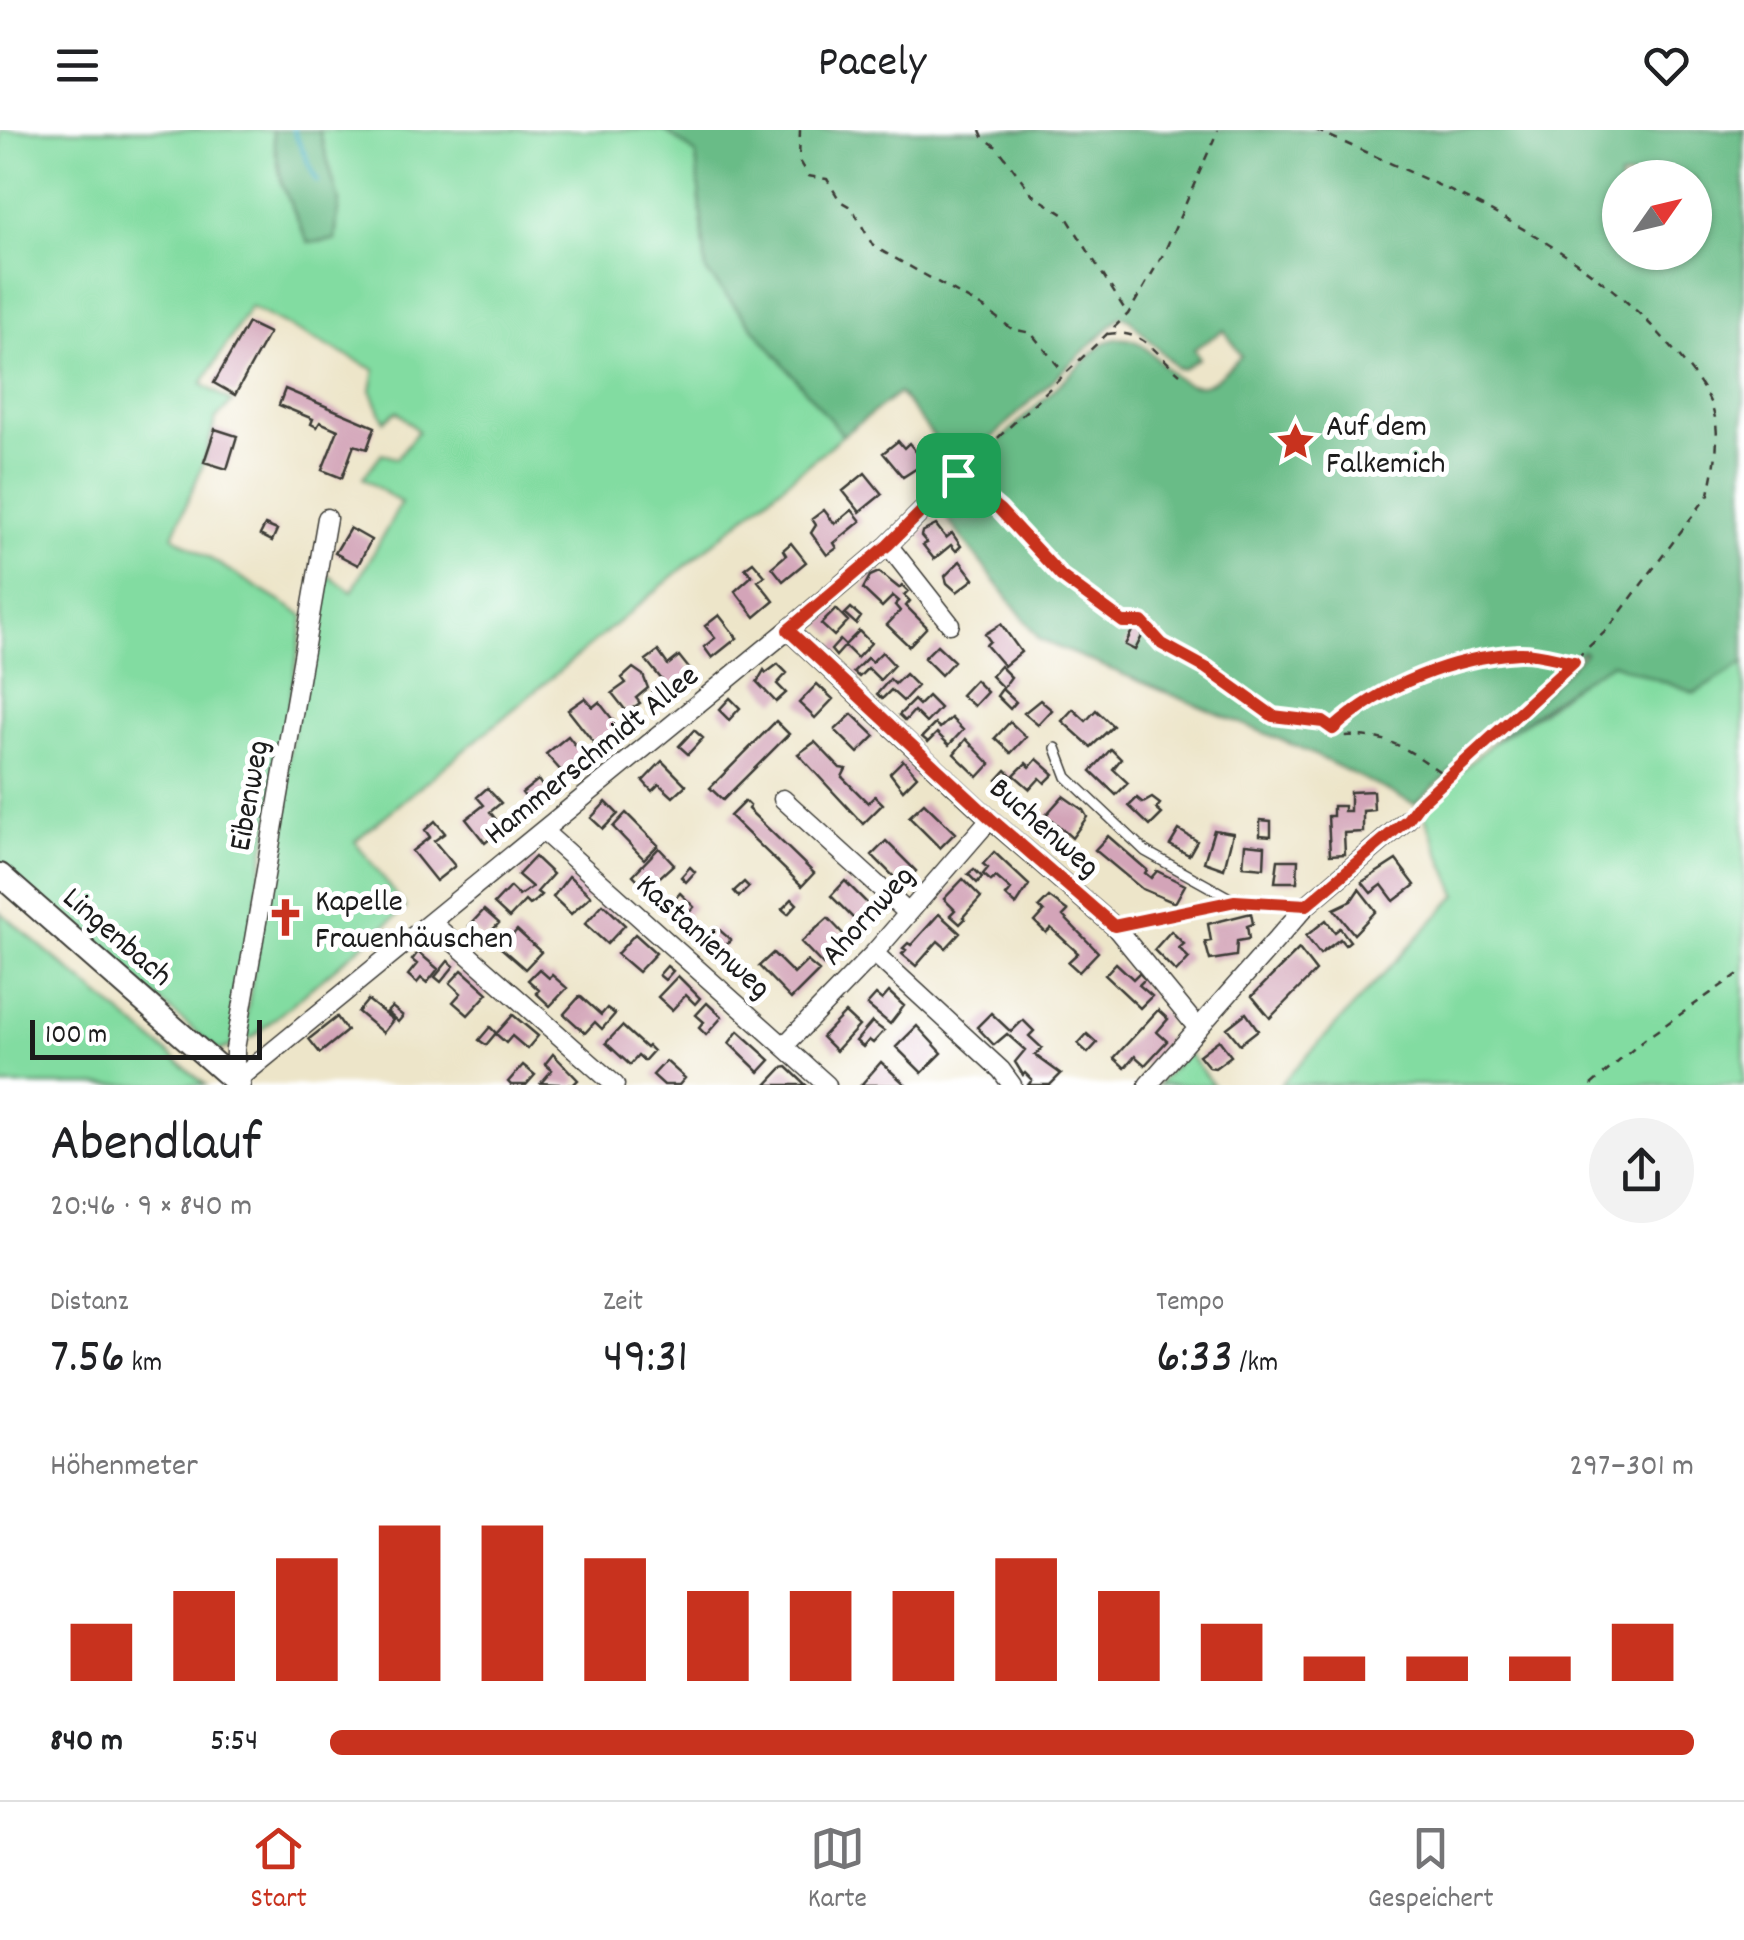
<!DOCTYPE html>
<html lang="de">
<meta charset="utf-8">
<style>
body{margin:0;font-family:Dekko,sans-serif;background:#f2f2f2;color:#202124;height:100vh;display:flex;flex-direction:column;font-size:38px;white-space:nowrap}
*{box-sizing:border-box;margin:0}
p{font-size:32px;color:#757577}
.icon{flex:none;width:55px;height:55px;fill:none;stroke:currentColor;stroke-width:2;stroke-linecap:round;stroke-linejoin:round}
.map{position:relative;height:955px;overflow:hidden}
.drawer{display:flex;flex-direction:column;background:#fff;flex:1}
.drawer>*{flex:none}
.needle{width:65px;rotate:56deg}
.fabs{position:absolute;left:1602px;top:30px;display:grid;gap:20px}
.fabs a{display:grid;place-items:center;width:110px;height:110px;border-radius:50%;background:#fff;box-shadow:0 2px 8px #0004;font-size:50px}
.scale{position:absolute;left:30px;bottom:25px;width:232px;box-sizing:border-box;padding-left:10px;border:5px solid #1c1c1c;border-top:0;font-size:28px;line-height:35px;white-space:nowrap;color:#1c1c1c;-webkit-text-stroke:8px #fff;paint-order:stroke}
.pin{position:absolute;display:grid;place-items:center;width:85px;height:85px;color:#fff;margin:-42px;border-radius:20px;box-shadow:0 5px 15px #0006}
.round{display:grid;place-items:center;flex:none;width:105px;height:105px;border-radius:52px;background:#f2f2f2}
.headline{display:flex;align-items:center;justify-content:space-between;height:170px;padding:0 50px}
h1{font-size:55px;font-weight:600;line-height:75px}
.figures{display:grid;grid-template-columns:repeat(3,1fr);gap:15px;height:170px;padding:10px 50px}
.figures div{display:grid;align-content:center}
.figures b{font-size:50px;font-weight:600}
.figures small{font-size:28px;font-weight:400}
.figures p{font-size:28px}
.chart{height:280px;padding:20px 50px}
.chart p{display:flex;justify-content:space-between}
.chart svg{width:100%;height:180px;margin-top:10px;stroke:#c8321e;stroke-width:6}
ul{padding:0 50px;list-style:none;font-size:32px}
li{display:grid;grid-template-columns:160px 120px 1fr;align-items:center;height:75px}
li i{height:25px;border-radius:12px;background:#c8321e}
header{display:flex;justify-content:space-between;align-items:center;height:130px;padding:0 50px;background:#fff;font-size:45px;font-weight:600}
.tab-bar{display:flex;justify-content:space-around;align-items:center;height:140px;border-top:2px solid #e0e0e0;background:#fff;font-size:28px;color:#757577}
.tab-bar a{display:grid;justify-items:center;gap:5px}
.tab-bar .on{color:#c8321e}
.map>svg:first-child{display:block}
.green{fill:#82dca1;stroke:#4f7c5e;stroke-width:2.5}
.forest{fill:#69bc87;stroke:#426c52;stroke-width:2.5;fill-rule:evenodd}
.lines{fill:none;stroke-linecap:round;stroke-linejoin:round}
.stream{stroke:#3baab8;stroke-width:5}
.building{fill:#d3a4b8}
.service-casing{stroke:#3b3a36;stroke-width:12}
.minor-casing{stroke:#3b3a36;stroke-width:21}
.tertiary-casing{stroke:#3b3a36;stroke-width:26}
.path{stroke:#3b3a36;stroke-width:2.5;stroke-dasharray:8 8;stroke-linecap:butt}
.service{stroke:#fff;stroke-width:9}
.minor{stroke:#fff;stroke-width:18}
.tertiary{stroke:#fff;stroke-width:22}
.route-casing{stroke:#fff;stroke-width:20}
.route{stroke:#c8321e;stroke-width:12}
.labels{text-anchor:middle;stroke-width:10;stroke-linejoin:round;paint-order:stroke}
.poi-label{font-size:32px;fill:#1c1c1c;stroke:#fff;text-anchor:start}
.street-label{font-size:32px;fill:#1c1c1c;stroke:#fff}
</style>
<header><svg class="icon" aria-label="menu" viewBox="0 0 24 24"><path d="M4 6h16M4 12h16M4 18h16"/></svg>Pacely<svg class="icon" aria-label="heart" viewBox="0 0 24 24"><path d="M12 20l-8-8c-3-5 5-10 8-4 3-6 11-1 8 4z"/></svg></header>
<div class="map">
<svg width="1744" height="955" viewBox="0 0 1744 955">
<rect width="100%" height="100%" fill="#fff"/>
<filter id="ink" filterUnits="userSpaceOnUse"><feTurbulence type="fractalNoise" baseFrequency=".01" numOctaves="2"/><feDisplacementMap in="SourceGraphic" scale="20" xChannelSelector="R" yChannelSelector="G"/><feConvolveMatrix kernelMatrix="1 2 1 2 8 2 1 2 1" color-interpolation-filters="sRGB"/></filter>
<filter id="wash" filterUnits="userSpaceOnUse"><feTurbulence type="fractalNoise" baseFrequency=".0048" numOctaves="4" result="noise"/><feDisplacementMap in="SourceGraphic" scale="40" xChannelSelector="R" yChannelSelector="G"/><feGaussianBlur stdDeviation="2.25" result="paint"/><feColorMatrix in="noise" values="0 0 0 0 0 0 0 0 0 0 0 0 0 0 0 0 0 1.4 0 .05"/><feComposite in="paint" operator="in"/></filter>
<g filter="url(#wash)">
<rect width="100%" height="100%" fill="#ede5c9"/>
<path class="green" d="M0 0H272L282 55 335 110 339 71 319 0H664L696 23 706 141 843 305 355 711 406 778 253 907 242 911 319 439 352 462 401 373 363 348 382 323 396 329 418 301 397 281 384 291 371 260 375 240 250 177 202 254 232 272 215 290 204 332 173 406 304 486 232 916 219 921 0 737Z
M1612 533 1695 563 1744 533V955H1280L1457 765 1421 677 1491 614 1541 582 1583 548Z
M0 782 206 955H0Z
M1187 922 1213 955H1157Z"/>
<path class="forest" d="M272 0H319L339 71 335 110 308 113 282 55Z
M664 0H1744V533L1695 563 1612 533C1569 555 1532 588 1491 614L1585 523 1582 521 1415 674 1298 617 1040 510 936 374C964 362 971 385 994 381L997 372 978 340 977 332 1102 214C1152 188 1162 263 1203 255 1217 252 1230 235 1241 226L1224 200 1194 219 1199 228 1183 239 1177 238 1129 189 1121 186 959 339 899 263 843 305 706 141 696 24ZM1620 48H1695V122H1620Z"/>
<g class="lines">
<path class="stream" d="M293 0 317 51"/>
</g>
<g id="blocks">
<path class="building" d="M248 193 269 203 235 265 214 253Z
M285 259 375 297 367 319 354 315 342 348 322 340 338 300 320 292 317 297 311 294 313 289 279 275Z
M215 299 237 306 227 339 204 332Z
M898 311 904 318 909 313 925 333 903 347 883 323Z
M865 343 882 364 860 382 843 361Z
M824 380 835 394 852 380 861 391 834 413 837 418 827 425 811 403 816 395 812 389Z
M265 395 277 400 272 411 260 405Z
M936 395 946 408 952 403 961 416 956 421 951 415 934 429 923 415 927 413 921 406 922 402Z
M350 398 371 410 358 435 335 423Z
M791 413 806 432 783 451 772 437 786 425 783 420Z
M960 431 974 449 957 462 947 453 945 446Z
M753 432 765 446 758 451 774 471 755 487 735 461 752 446 745 438Z
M879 442 899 458 902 455 908 461 904 465 910 471 906 476 927 497 909 516 887 495 900 481 895 475 899 471 893 466 882 477 863 459 870 446Z
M851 478 861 487 856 494 845 484Z
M836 479 848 491 834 506 821 494Z
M719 485 737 508 712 528 704 517 715 508 705 496Z
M1001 494 1021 522 1004 536 986 515 990 511 985 504Z
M1135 495 1145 500 1135 520 1125 515Z
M859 501 871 513 857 528 845 516 836 526 831 520 840 510 845 515Z
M937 515 954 531 941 545 924 528Z
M658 521 668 535 679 526 695 546 676 561 670 554 667 556 646 530Z
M882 522 894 535 880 550 868 538 859 547 853 542 867 528 872 532Z
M778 534 787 543 777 554 786 563 776 572 757 552 764 540 766 543Z
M1000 536 1011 547 1003 558 991 546Z
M633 538 643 545 648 558 636 568 640 573 627 582 612 563 626 553 622 548Z
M905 544 917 556 903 571 891 560 882 569 877 564 890 549 895 554Z
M975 550 987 562 974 576 961 565Z
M817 554 833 569 815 588 799 573Z
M658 557 668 569 662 574 652 562Z
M1002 559 1016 572 1010 579 997 566Z
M928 566 940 578 926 593 914 581 905 591 899 585 914 570 919 575Z
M585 568 593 577 599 572 620 599 597 617 568 580Z
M730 568 740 578 729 590 719 580Z
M1040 570 1052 580 1038 595 1024 583Z
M1073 579 1086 591 1096 580 1113 596 1091 617 1062 591Z
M852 584 875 606 858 623 835 600Z
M951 588 963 600 949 615 937 603 928 612 922 607 935 594 940 598Z
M776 591 789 604 723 670 710 658Z
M1010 592 1026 607 1011 623 995 608Z
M694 600 703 608 688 624 679 616Z
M568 606 583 625 562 642 546 624Z
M966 609 990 634 978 647 954 624Z
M815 612 840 638 846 639 842 647 868 673 875 666 883 674 863 694 798 624Z
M1111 619 1121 629 1113 639 1128 653 1116 665 1091 641Z
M1037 629 1054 644 1045 653 1040 648 1030 659 1014 645 1026 633 1030 637Z
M903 630 917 646 903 660 890 643Z
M662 631 686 655 673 667 659 654 652 661 643 651Z
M1006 640 1013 647 1004 656 997 650Z
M538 650 549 665 534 678 522 663Z
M487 658 501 673 490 682 503 698 485 713 466 689 484 675 477 667Z
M1373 661 1374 680 1363 681V702L1344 703 1345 724 1330 725 1328 686H1333V676H1344V681H1350V662Z
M1063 666 1083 680 1087 687 1072 708 1046 685Z
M1137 668 1143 673 1152 668 1160 674 1156 679 1162 684 1150 696 1129 676Z
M745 671 750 676 748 679 814 743 802 756 730 686Z
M606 672 618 684 603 699 591 688Z
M924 673 955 703 940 718 909 687Z
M626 683 658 715 644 729 613 697Z
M1260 690 1271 691V706L1260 705Z
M435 691 445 703 434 711 455 736 436 751 412 721 430 707 425 700Z
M1179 700 1197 711 1189 725 1170 715Z
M1214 700 1233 703 1224 739 1204 732Z
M1108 706 1147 740 1145 743 1151 748 1157 741 1185 755 1175 773 1142 759 1095 720Z
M886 711 916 741 902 755 872 725Z
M1245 714 1265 716 1264 738 1243 736Z
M659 718 674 734 647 759 633 745Z
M994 722 1029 755 1016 775 1006 766 1011 760 996 747 991 751 983 744 988 738 983 734Z
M535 727 553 744 537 762 541 765 536 770 529 775 525 771 509 788 494 774 510 757 519 766 532 757 518 745Z
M1278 730H1298L1297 752H1275Z
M1396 730 1415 755 1394 771 1382 755 1371 763 1362 752Z
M690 737 695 742 686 752 681 747Z
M974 739 982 747 977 753 968 744Z
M569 746 591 766 571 784 553 767Z
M963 749 981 767 963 787 965 789 960 794 950 785 955 780 944 769Z
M845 751 876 782 861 796 831 766Z
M744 752 749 757 739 767 734 761Z
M1359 759 1376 781 1354 804 1334 779 1351 771Z
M680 763 694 777 682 790 668 777Z
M1049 767 1068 781 1063 786 1098 822 1079 842 1068 832 1078 823 1051 798 1046 803 1035 792 1044 782 1039 777Z
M792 769 797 774 788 784 782 779Z
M603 774 625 795 607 814 585 794Z
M284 780 292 787 286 795 277 787Z
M484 780 499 793 484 809 469 796Z
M1251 783 1253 794 1247 796 1249 809 1237 811 1236 826 1210 830 1205 812 1211 811 1208 794Z
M939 784 960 803 946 818 938 811 916 836 902 824 906 820 903 818 908 813 911 815Z
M828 788 847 808 823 835 801 812Z
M1326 790 1335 802 1340 798 1350 811 1345 815 1340 809 1320 824 1306 806Z
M716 797 731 810 718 823 704 810Z
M517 800 541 822 525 839 501 818Z
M1171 801 1184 814 1179 818 1189 828 1176 842 1154 820Z
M635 804 656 823 638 842 617 824Z
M1299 819 1316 841 1270 888 1252 866Z
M418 822 438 839 427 853 421 848 417 853 408 845 417 834 412 830Z
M773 823 794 844 807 831 819 841 791 869 759 836Z
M448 831 454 836 441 852 435 847Z
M1116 833 1133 849 1139 843 1145 849 1139 855 1152 866 1140 878 1105 845Z
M667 836 673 841 665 850 659 845Z
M539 839 549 848 552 845 567 858 550 876 536 863 539 860 528 850Z
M462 840 488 863 468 885 453 872 461 863 450 853Z
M678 846 700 868 695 874 686 865 672 880 658 867Z
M889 862 904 876 890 894 867 875 876 865 882 870Z
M580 866 601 885 607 878 615 884 602 899 595 892 585 903 564 884Z
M368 870 393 890 383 903 358 882Z
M707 873 722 887 706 905 699 898 704 892 696 885Z
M392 877 403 886 398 892 387 882Z
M1158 880 1168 889 1157 902 1167 911 1145 935 1135 926 1125 938 1114 928Z
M845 883 859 896 836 921 822 907Z
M991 883 1011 902 1023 890 1034 901 1029 906 1042 918 1035 925 1061 944 1050 955H1028L1032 950 1025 943 1023 945 1015 932 1025 920 1007 904 994 915 977 897Z
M1246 883 1258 900 1240 914 1227 898Z
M513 885 538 906 527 919 512 906 506 913 496 904Z
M337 887 347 901 320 923 309 909Z
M872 892 884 901 873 913 869 910 863 917 856 911Z
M622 896 646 918 648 916 653 921 644 931 638 926 630 935 606 913Z
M917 896 942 923 922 943 896 917Z
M490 897 496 903 486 915 479 910Z
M738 901 770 930 759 942 729 913Z
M1087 904 1097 913 1088 923 1078 914Z
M1219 910 1231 926 1215 938 1209 937 1199 925Z
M553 924 578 950 573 955 541 953 552 940 545 934Z
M666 931 685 948 679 955H664L653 945Z
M881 932 895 945 906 955H861Z
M523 935 535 945 526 955H511L508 952Z
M787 937 806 955H766L782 938Z"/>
</g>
</g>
<g filter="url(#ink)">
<use href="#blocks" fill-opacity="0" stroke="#3b3a36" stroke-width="2.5"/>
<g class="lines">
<defs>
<path id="service" d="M1056 618 1067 647 1145 721 1235 771 1115 797"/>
<path id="minor" d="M888 415 950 494
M788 500 990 689 1115 797 1197 897
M783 669 908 783
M543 701 827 955
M431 792 615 955
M874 823 1001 940 1012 955
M784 916 874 823 990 689
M235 952 788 500 888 415 928 375
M235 952V919L327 388
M1148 955 1307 775 1408 689"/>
<path id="tertiary" d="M0 745 239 955"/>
</defs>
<use href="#service" class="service-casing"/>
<use href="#minor" class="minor-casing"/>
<use href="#tertiary" class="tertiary-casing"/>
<path class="path" d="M800 0 799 31 808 46 827 49 840 71 852 78 873 116 984 178 1012 199 1031 203 1064 243
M980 0 983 7 998 18 1033 65 1066 86 1127 183
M1316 0C1444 58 1584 111 1676 223 1692 242 1710 263 1715 288 1720 312 1714 341 1709 364L1608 499 1419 674
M1108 204C1144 199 1155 223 1180 244
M958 345 1000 380 1061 446 1123 492H1142L1162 514 1205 538 1273 586 1323 591 1342 606C1391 604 1408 620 1446 646
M940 363 1128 184 1164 123 1218 0
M1334 598C1383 554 1453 528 1519 523 1535 522 1555 528 1572 531
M1247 772 1284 774
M1591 955 1645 909 1744 840"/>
<use href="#service" class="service"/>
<use href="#minor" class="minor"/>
<use href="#tertiary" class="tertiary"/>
</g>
</g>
<g class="lines" filter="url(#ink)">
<defs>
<path id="route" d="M958 345 1000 380 1061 446 1123 492H1142L1162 514 1206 538 1273 586 1323 592 1333 599C1381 555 1454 527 1519 523 1537 522 1557 529 1574 532L1419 674 1408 689 1307 775 1235 771 1114 796 990 688 788 500 888 415Z"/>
</defs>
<use href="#route" class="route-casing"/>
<use href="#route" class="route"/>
</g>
<defs>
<symbol id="sight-bare" viewBox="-9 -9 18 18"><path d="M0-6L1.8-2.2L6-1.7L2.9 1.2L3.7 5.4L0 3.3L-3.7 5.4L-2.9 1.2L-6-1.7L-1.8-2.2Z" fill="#c8321e" stroke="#fff" stroke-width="2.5" paint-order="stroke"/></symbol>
<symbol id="church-bare" viewBox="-9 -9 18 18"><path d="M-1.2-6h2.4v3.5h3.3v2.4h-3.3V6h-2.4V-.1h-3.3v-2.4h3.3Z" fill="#c8321e" stroke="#fff" stroke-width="2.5" paint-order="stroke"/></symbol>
</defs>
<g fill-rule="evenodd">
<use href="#sight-bare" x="1268" y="284" width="55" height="55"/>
<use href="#church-bare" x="258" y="760" width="55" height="55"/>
</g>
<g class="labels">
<g class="poi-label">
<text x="1326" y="305">Auf dem<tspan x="1326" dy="37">Falkemich</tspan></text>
<text x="315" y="780">Kapelle<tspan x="315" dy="37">Frauenhäuschen</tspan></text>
</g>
<g class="street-label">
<text transform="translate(590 623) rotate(-39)" y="11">Hammerschmidt Allee</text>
<text transform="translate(247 665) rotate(-80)" y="11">Eibenweg</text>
<text transform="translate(1046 696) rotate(41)" y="11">Buchenweg</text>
<text transform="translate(866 784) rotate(-48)" y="11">Ahornweg</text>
<text transform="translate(119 805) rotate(41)" y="11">Lingenbach</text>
<text transform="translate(705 805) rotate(42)" y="11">Kastanienweg</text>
</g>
</g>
</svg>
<div class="fabs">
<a><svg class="needle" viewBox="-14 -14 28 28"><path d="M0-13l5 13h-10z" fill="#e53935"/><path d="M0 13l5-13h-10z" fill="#757577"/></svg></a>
</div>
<div class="scale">100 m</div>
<div class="pin" style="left:958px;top:345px;background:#1e9e55"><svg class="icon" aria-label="arrive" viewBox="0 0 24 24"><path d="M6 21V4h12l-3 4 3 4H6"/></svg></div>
</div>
<section class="drawer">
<div class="headline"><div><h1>Abendlauf</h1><p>20:46 · 9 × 840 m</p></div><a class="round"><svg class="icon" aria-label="share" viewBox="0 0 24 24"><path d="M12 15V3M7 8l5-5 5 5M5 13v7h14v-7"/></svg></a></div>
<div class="figures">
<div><p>Distanz</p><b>7.56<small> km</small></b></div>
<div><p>Zeit</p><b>49:31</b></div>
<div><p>Tempo</p><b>6:33<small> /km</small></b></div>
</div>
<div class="chart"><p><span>Höhenmeter</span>297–301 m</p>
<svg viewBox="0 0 160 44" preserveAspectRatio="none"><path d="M5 44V30M15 44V22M25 44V14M35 44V6M45 44V6M55 44V14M65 44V22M75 44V22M85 44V22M95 44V14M105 44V22M115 44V30M125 44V38M135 44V38M145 44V38M155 44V30"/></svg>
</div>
<ul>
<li><b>840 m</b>5:54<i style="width:100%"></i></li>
</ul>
</section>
<nav class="tab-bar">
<a class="on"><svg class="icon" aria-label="home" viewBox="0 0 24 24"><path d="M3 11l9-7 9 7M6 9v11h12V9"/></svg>Start</a>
<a><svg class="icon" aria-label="map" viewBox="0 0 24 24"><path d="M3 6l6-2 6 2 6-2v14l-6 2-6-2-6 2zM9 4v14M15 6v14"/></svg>Karte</a>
<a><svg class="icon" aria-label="saved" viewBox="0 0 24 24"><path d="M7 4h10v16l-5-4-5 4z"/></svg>Gespeichert</a>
</nav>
